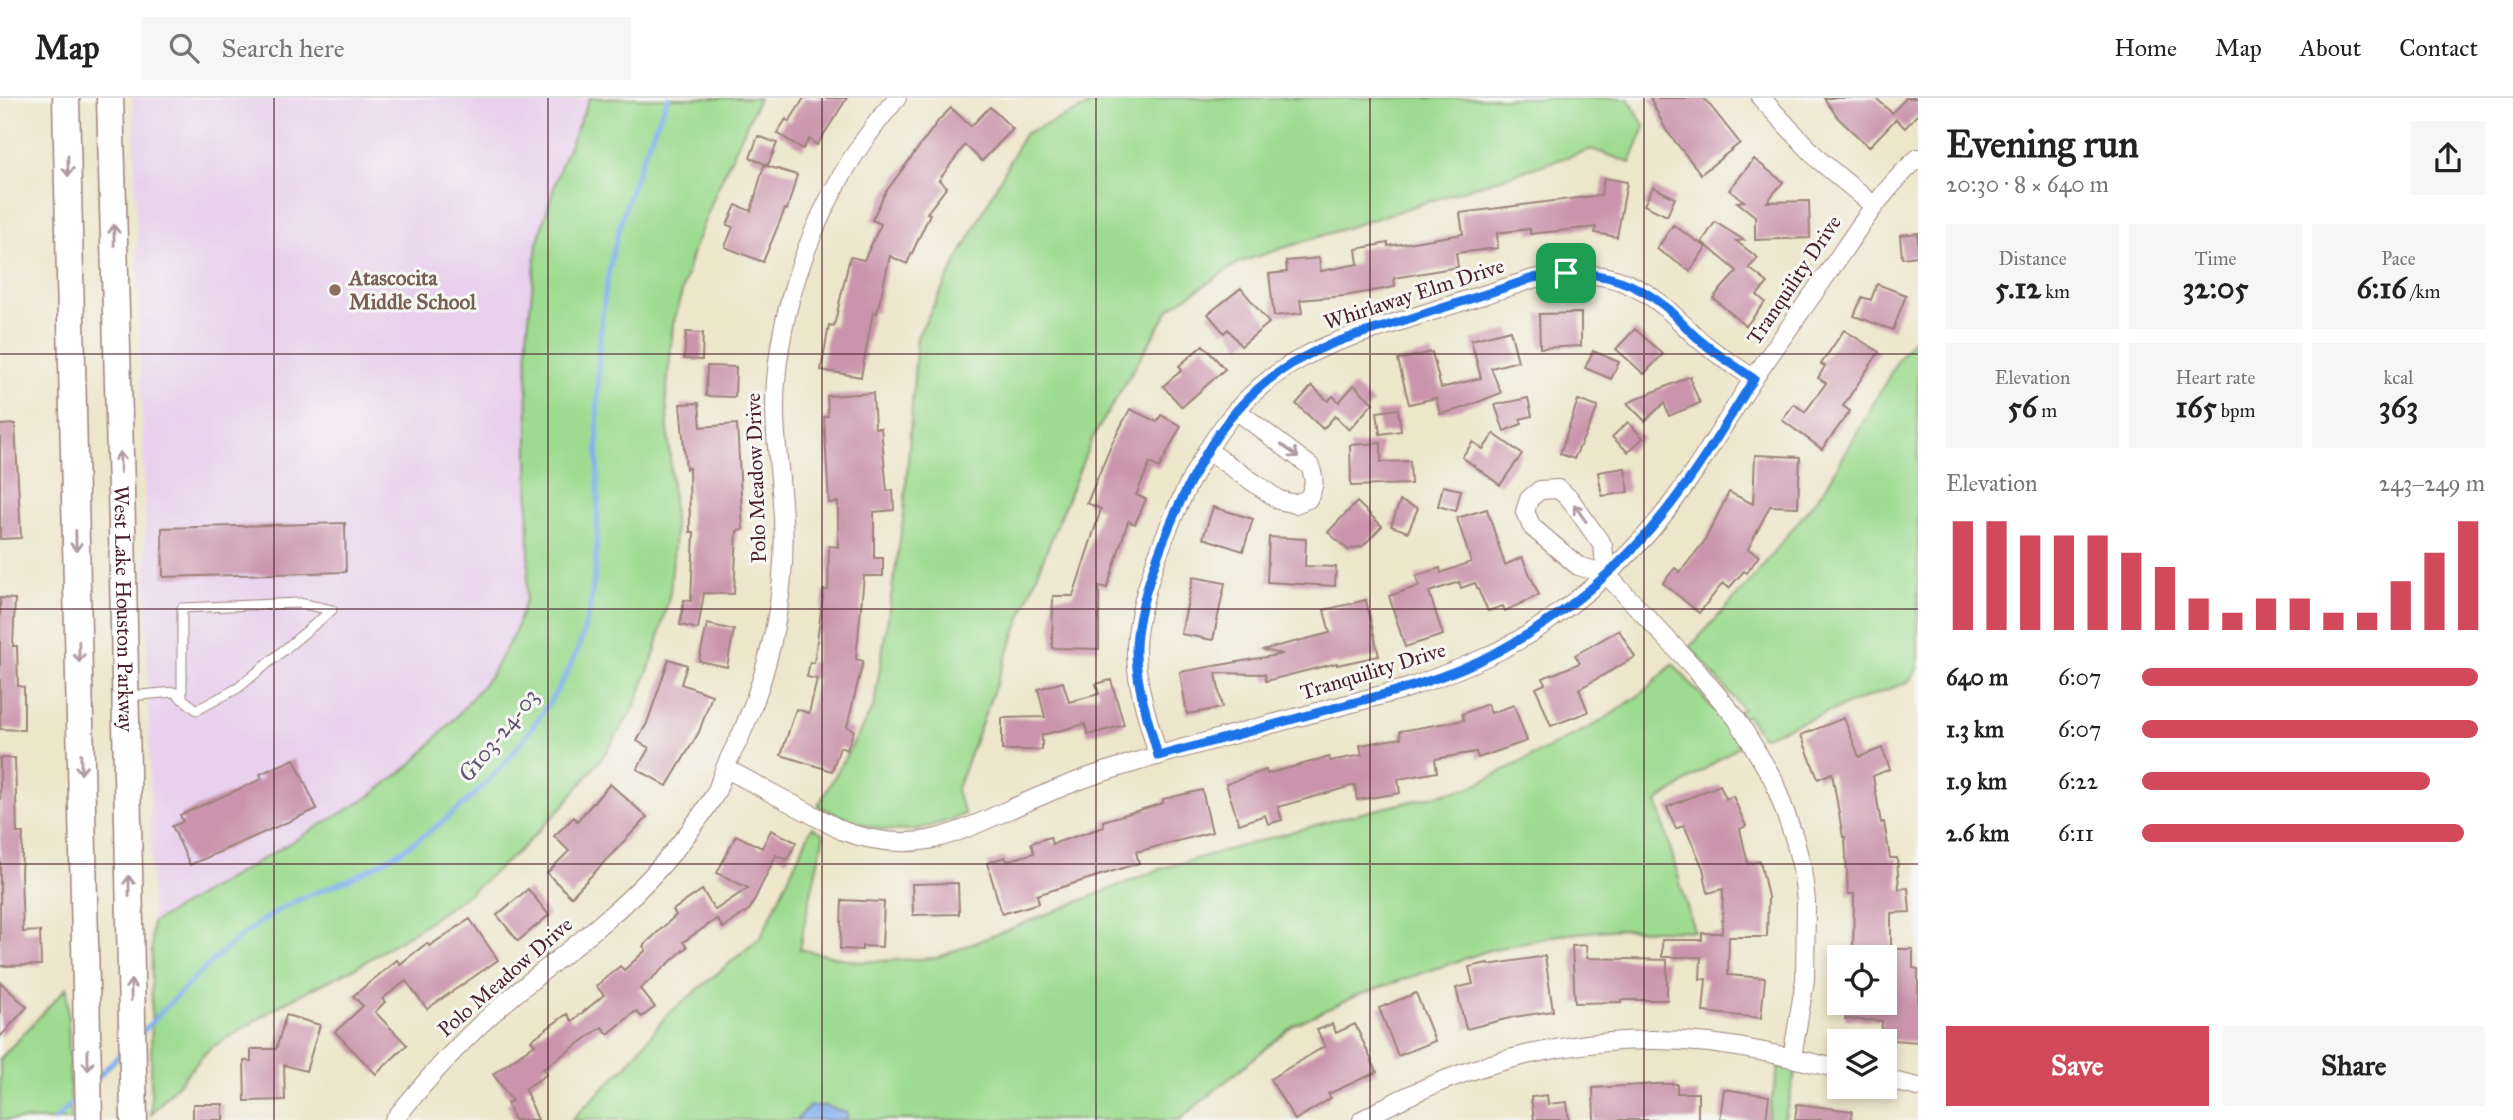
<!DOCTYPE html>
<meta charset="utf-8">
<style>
body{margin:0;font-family:"IM FELL Great Primer",serif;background:#f6f6f6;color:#222;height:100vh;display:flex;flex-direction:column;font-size:26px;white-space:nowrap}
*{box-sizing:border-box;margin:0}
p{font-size:23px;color:#767676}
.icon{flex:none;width:38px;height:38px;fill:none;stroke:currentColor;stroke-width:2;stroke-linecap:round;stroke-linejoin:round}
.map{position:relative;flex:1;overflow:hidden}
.panel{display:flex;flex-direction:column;background:#fff;width:595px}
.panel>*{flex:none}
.tools{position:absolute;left:1827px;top:847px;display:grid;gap:14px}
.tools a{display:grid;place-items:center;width:70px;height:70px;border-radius:0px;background:#fff;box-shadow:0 4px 10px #0003;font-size:35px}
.pin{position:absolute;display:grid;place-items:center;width:60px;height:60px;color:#fff;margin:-30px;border-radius:14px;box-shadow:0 4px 10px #0006}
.round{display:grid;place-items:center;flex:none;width:74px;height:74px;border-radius:0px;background:#f6f6f6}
.head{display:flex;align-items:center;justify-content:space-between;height:119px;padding:0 28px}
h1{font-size:38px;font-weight:700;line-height:52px}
.metrics{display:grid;grid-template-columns:repeat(3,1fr);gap:10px;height:119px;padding:7px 28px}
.metrics div{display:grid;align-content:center;border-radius:0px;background:#f6f6f6;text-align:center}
.metrics b{font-size:30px;font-weight:700}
.metrics small{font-size:19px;font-weight:400}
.metrics p{font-size:19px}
.chart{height:196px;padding:14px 28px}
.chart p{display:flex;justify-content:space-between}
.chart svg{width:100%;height:126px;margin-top:7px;stroke:#d1495b;stroke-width:6}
.cta{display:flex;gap:14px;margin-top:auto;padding:14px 28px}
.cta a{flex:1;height:80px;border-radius:0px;background:#d1495b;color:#fff;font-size:28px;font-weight:700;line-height:80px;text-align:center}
.cta a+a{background:#f6f6f6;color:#222}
ul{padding:0 28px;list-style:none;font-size:23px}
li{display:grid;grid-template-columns:112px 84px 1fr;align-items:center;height:52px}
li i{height:18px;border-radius:9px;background:#d1495b}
header{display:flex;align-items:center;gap:42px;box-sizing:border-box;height:98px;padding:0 35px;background:#fff;border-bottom:2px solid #e0e0e0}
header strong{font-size:33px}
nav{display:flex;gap:38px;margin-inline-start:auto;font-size:24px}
.search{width:490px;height:63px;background:#f6f6f6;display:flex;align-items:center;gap:18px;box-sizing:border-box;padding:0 24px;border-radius:0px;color:#767676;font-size:26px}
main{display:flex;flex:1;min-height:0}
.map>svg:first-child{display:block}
.built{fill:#e9d1ed}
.green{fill:#9ddb90;stroke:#747d5e;stroke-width:2}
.water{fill:#82b1ec;stroke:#66688c;stroke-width:2}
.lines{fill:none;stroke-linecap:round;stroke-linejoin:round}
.stream{stroke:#82b1ec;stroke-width:5}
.building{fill:#ca95ac}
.lane-casing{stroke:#9c827b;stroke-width:11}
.street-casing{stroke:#9c827b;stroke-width:20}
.primary-casing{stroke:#9c827b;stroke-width:29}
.lane{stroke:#fff;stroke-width:9}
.street{stroke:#fff;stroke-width:18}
.primary{stroke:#fff;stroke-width:26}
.oneway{stroke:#ae9aa0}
.route-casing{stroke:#fff;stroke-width:14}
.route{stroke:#1a73e8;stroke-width:9}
.grid{fill:none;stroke:#4a1f2b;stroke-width:2;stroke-opacity:0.55}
.education-dot{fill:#8d6e63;stroke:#f6f6f2;stroke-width:2.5}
.labels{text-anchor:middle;stroke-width:6;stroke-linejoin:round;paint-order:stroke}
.education-label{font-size:21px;font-weight:bold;fill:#785e54;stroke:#f6f6f2;text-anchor:start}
.street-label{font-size:21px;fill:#4a1f2b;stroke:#f6f6f2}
.water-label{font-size:23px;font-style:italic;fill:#5e526f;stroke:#f6f6f2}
</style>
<header>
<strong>Map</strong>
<div class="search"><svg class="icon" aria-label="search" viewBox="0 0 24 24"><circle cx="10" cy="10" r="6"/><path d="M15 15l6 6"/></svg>Search here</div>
<nav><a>Home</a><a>Map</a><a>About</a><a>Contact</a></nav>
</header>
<main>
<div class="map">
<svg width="1918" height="1022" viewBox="0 0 1918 1022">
<rect width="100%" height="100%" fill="#f6f6f2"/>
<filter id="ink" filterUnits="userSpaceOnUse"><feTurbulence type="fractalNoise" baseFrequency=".0143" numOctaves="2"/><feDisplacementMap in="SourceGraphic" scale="14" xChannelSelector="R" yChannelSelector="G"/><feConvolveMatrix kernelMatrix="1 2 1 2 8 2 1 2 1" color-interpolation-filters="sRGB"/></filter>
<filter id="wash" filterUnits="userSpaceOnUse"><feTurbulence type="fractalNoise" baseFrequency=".00686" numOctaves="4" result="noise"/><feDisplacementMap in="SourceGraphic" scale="28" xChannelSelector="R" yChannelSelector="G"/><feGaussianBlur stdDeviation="1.57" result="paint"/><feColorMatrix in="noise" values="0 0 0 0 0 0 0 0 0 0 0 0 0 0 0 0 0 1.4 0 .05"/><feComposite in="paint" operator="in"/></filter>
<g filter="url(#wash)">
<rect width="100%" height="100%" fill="#ede6cb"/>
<path class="built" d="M133 0H590L561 67 537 146 527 239 529 458 526 500 515 534 491 577 455 620 413 665 369 699 152 825 145 415Z"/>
<path class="green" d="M590 0H759L718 89 693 153 673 227 666 300 675 436 670 495 655 554 635 608 602 660 564 707 521 751 471 794 418 831 355 870 291 901 209 951 151 1016 152 825 369 699 413 665 455 620 491 577 515 534 526 500 529 458 527 239 537 146 561 67Z
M1107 0H1628L1645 29 1630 65 1592 51 1240 164 1170 210 1091 343 1040 469 956 693 965 716C902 742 878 736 818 708L874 608 904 416 917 239 1024 36Z
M1918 235V570L1908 584 1762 639 1747 617 1729 629 1740 647 1657 704 1694 833 1619 831 1559 837 1490 852 1358 897 1295 926 1179 1022H571L626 968 667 917 761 839 812 729 824 736 799 851 858 864 936 860 1163 770 1341 720 1471 689 1600 624 1645 593 1673 566 1723 622 1743 611 1690 549 1749 485 1826 389 1898 262Z
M67 889 71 1022H0V961Z
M1779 968 1796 972 1784 1022H1767Z"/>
<path class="water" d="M810 1008H826L847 1015V1022H796Z"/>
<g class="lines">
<path class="stream" d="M141 935C187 888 231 837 290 806 310 795 333 789 354 779 416 749 475 704 517 650 539 621 568 580 580 546 596 500 597 450 598 402 598 338 595 273 603 210 612 137 637 67 668 0
M97 980 124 952
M55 1022 80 997"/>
</g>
<g id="blocks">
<path class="building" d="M804 0H847L817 47 809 41 803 51 777 35 786 21 789 24Z
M1650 0H1704L1740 45 1701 76 1666 32Z
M1824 0H1876L1892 15 1906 0H1918V16L1905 30 1896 21 1869 49 1839 21Z
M990 9 1013 31 982 63 965 47 939 82 947 89 927 115 930 116 907 166 890 158 877 215 873 214 861 279 821 272 829 227 834 228 850 159 864 162 881 126 872 122 885 95 939 22 951 10 971 28Z
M758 38 777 45 768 67 750 60Z
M1754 61 1783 84 1767 104 1809 103 1810 140 1755 142V118L1737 104 1744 103 1729 92Z
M764 67 797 77 787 112 785 111 763 164 725 149 733 129 727 127 736 107 751 113Z
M1604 80 1627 84 1617 139 1595 135 1596 129 1530 136V131L1497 135 1498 150 1456 155 1458 169 1394 180 1395 189 1344 198 1300 202 1302 215 1274 218 1269 176 1287 174 1286 163 1319 160 1321 173 1358 166 1356 151 1388 145V148L1463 136 1460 115 1601 97Z
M1653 89 1675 100 1667 118 1644 107Z
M1715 124 1744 142 1736 143 1758 160 1749 170 1768 185 1757 197 1765 204 1746 228 1713 200 1737 173 1702 144Z
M1673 127 1706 149 1690 173 1657 151Z
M1918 135V158L1902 160 1900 137Z
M1877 186 1906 197 1893 232 1854 218 1862 199 1871 202Z
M1241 190 1269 225 1241 248 1228 231 1224 235 1208 216Z
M1581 215V248L1540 250 1539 216Z
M1635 231 1663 256 1644 276 1616 251Z
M1510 232 1518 263 1491 270 1501 295 1460 311 1440 316 1436 300 1409 306 1398 262 1432 254 1441 290 1481 280 1471 242Z
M1844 232 1879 254 1843 308 1850 313 1822 351 1782 322 1794 306 1805 314 1826 285 1818 280 1825 268 1821 266Z
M686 234 703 235 702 262 684 261Z
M1203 247 1225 271 1182 309 1163 288 1182 272 1179 268Z
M1593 253 1619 264 1611 281 1585 270Z
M707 268 736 269 735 299 706 298Z
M1691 278 1690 281 1700 305 1669 318 1664 305 1645 323 1627 305Z
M1354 287 1373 305 1349 332 1335 318 1323 331 1296 306 1312 288 1328 303 1333 298 1339 304Z
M873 295 875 330H881L887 393 893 392 894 412 874 414V460H883V478H864L856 561 863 563 847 629 854 632 847 652 840 649 832 673 781 657 796 611 809 615 817 581 807 579 810 564 814 565 824 492H828L829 448 838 449V404L829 405 824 319 828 318 827 298Z
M1528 300 1532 318 1520 321 1522 326 1504 333 1495 307Z
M1578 302 1598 309 1574 361 1560 356Z
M699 305 701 329 737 326 743 432 737 433 734 496 704 495 698 531 680 527 684 502 691 503 694 434H690L689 370 686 371 680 306Z
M1130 311 1157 324 1161 317 1181 328 1159 370 1150 365 1136 397 1146 401 1135 426 1128 423 1107 490 1099 488V551L1052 550 1053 498H1073L1101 411 1087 405 1112 345Z
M1398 311 1401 333 1380 336 1377 314Z
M1628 324 1643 340 1628 354 1612 339Z
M15 326 21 440 0 441V327Z
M1494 336 1522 356 1500 387 1462 359 1473 344 1483 351Z
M1381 345V364L1410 363 1411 386 1351 388 1350 347Z
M1755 357 1800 359 1798 409 1770 408 1748 451 1759 458 1747 475 1744 473 1729 490 1723 485 1699 515 1663 485 1675 470 1680 474 1704 444 1729 394 1753 406Z
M1625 370 1629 394 1602 398 1598 374Z
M1443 388 1461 392 1456 413 1438 408Z
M1400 403 1418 410 1408 434 1391 428Z
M1357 404 1382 428 1363 448 1348 452 1328 434Z
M1213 409 1253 421 1243 453 1203 440Z
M1487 411 1505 467 1522 459 1539 497 1505 513 1503 508 1488 513 1475 485 1461 490 1459 484 1429 494 1443 537 1405 549 1389 498 1419 488 1416 478 1440 470 1441 475 1471 464 1457 420Z
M345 425 346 474 163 479 162 430Z
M1269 439 1306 441 1305 468 1336 469 1335 488 1267 484Z
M1193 479 1225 485 1213 542 1181 536Z
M0 500 15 501 13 548H17L18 588 24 589V632L0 631Z
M1366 502 1379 558 1337 567V565L1266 583 1265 576 1216 575 1222 610 1187 616 1180 574 1283 556 1262 552 1330 535 1324 512Z
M707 526 734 532 727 569 699 563Z
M1619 532 1635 559 1579 591 1588 614 1551 628 1536 590 1545 586 1543 580 1580 565 1575 557Z
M669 561 687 567 681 586 712 597 699 634 667 688 637 671 649 650 637 643 647 625Z
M1111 582 1124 627 1088 637 1085 626 1042 637V652H1002V620L1045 619 1038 591 1063 584 1069 604 1099 596 1096 586Z
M1487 606 1491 615 1514 607 1527 643 1478 660 1476 654 1435 661 1437 674 1398 681 1400 695 1357 702 1355 687 1278 709 1282 722 1268 726 1265 717 1239 726 1226 686 1266 672 1267 676 1329 659 1330 663 1362 657 1360 647 1401 640 1400 633 1464 622 1462 616Z
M1844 620 1859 659 1882 650 1890 671 1873 678 1881 725 1884 724 1890 760H1897L1899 791 1908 790 1910 814 1891 815V857H1853L1854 796H1848L1845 739H1843L1832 675 1818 681 1801 637Z
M0 660H15L17 735H23L21 775 23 834 40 833 41 867 0 868Z
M294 661 317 711 190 767 172 728 183 724 180 717 262 681 260 676Z
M610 686 647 719 571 799 547 775 569 753 554 738 574 719 577 723Z
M1720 687 1726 701 1733 698 1746 728 1740 731 1748 766 1760 763 1768 799 1767 839H1729L1728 877 1765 880 1761 920 1703 914 1706 881H1700L1701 859H1662V842H1702V835H1722L1723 791 1708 795 1703 770 1684 727 1676 731 1667 709Z
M1202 692 1212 734 1136 754 1139 765 1037 797 1039 805 1002 816 987 765 1005 759 1007 763 1034 755 1031 745 1050 739 1052 746 1104 729 1103 723 1163 705V701Z
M771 732 796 744 787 762 776 757 750 811 723 830 717 821 683 844 687 849 640 891 655 909 642 919 636 913 608 936 602 929 543 971 547 976 525 991 538 1022H514L507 1005 512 1003 493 976 535 946 531 942 567 916 572 923 604 897 596 888 620 868 624 872 646 852 643 848 676 817 673 812 702 792 715 812 748 790 717 775 736 737 762 750Z
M958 785 959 816 913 817 912 786Z
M528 791 549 817 518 843 497 817Z
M842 802 884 804 882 849 862 848V852L840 851Z
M470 821 498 862 427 911 406 883 382 901 385 904 375 914 407 947 376 976 335 934 363 908 353 898 397 862 400 866 427 845 429 848Z
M1586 847 1587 860 1667 862V902H1621V904L1575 905 1572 848Z
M1892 851H1913V870L1918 871V944L1881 941 1882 923 1845 921 1847 905H1885V891L1892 892Z
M1545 858 1553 913 1514 919 1466 931 1456 890 1473 886 1469 869 1488 865 1489 867Z
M0 884 27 909 0 939Z
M1416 895 1435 943 1398 958 1379 910Z
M286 917 320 927 306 973 284 967 285 1002 245 1003 244 963H251V951H276Z
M1332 926 1336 935 1355 926 1377 974 1328 996 1331 1000 1295 1022 1270 981 1325 948 1317 932Z
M1657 986H1677V995H1698V1022H1594L1593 990Z
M1724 991 1769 998 1766 1022H1720Z
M1547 997 1548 1006 1567 1004 1569 1022H1534L1531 999Z
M193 1006H223V1022H193Z
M1797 1006 1852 1013 1851 1022H1795Z"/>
</g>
</g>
<g filter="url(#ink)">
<use href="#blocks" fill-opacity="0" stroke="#9c827b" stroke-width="2"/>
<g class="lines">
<defs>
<path id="lane" d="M130 598 174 594 197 612 238 590 332 512 299 505 182 510V601"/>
<path id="street" d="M1761 0 1819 62 1873 107
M1207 352 1279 402 1295 406 1308 401C1315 389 1315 381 1310 368L1236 312
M1606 476 1603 448 1570 401 1558 391 1540 392 1529 401 1525 414 1532 429 1578 468 1606 476 1697 573 1737 621 1773 681 1794 739 1802 770 1806 803 1805 882 1792 960
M1158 658C1149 623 1135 586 1136 549 1138 486 1193 359 1236 313 1254 292 1278 273 1302 260 1333 242 1368 234 1401 223 1445 209 1489 195 1533 181 1582 172 1620 173 1661 206 1675 217 1687 231 1701 243 1717 257 1736 268 1754 281
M725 670 843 733C874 744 905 748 937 740 961 734 984 723 1006 713 1040 698 1074 683 1110 672 1208 641 1309 617 1408 590 1458 572 1508 553 1551 521 1596 489 1640 449 1673 404 1702 365 1727 321 1754 280 1775 249 1797 219 1818 189 1852 142 1874 100 1918 60
M1885 981 1918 989
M394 1022C427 981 461 942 501 908 534 879 570 853 603 824 646 788 684 745 714 698 719 690 721 679 725 670 730 657 738 645 743 632 771 568 787 491 783 421 781 375 772 329 776 283 784 181 830 77 897 0
M1362 1022C1465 962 1590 932 1709 945 1753 950 1796 961 1839 971"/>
<g id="primary">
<path d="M66 0 89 1022"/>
<path id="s1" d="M110 0 122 428 134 1022"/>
</g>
</defs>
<use href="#lane" class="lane-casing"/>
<use href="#street" class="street-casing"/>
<use href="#primary" class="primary-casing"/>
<use href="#lane" class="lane"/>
<use href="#street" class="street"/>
<use href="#primary" class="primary"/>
</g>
<defs><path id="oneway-shaft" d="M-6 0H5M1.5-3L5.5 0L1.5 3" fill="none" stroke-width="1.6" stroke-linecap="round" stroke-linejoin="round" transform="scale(1.75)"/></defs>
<g class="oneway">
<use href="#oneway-shaft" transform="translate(68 68) rotate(89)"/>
<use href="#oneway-shaft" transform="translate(114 137) rotate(-91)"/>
<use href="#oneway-shaft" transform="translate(1290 353) rotate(36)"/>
<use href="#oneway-shaft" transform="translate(120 364) rotate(-92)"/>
<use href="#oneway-shaft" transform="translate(1580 415) rotate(-125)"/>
<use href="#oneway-shaft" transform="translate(76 443) rotate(89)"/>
<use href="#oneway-shaft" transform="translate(79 554) rotate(89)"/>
<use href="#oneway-shaft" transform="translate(81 666) rotate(89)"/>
<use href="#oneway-shaft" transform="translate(129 788) rotate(-91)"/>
<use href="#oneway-shaft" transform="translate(131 892) rotate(-91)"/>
<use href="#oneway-shaft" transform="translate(88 962) rotate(89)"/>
</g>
</g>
<g class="lines" filter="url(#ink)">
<defs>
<path id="route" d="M1566 175C1601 174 1634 184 1662 206 1676 217 1687 232 1701 243 1717 257 1736 268 1754 281 1719 336 1686 393 1642 441 1601 486 1550 526 1497 554 1446 581 1391 595 1337 609 1277 626 1218 642 1158 658 1149 623 1135 586 1136 549 1138 486 1194 359 1236 313 1254 292 1278 273 1302 260 1332 243 1364 235 1396 225 1442 210 1487 196 1533 180Z"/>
</defs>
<use href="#route" class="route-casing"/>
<use href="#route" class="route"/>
</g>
<path class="grid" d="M274 0V1022M548 0V1022M822 0V1022M1096 0V1022M1370 0V1022M1644 0V1022M0 256H1918M0 511H1918M0 766H1918"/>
<circle class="education-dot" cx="335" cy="192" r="7"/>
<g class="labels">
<g class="education-label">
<text x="349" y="187">Atascocita<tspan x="349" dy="24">Middle School</tspan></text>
</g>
<g class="street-label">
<text transform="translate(1794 182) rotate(-56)" y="7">Tranquility Drive</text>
<text transform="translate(1414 196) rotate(-18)" y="7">Whirlaway Elm Drive</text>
<text transform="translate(756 380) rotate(-92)" y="7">Polo Meadow Drive</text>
<text dy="7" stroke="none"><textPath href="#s1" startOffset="511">West Lake Houston Parkway</textPath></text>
<text transform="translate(1373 573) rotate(-17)" y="7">Tranquility Drive</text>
<text transform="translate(505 879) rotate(-41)" y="7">Polo Meadow Drive</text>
</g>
<g class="water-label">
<text transform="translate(498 637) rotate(-51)" y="8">G103-24-03</text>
</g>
</g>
</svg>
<div class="tools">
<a><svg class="icon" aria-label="locate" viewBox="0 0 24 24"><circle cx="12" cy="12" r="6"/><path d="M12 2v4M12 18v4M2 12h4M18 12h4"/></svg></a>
<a><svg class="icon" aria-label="layers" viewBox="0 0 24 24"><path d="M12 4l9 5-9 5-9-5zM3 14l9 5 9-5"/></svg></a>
</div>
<div class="pin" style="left:1566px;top:175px;background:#1e9e55"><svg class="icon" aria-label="arrive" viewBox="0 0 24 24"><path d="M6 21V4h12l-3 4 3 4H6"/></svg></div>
</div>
<section class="panel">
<div class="head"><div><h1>Evening run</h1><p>20:30 · 8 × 640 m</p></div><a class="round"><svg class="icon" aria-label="share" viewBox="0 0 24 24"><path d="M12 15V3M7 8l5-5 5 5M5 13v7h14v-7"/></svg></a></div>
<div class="metrics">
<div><p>Distance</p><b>5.12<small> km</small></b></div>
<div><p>Time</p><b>32:05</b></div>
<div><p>Pace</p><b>6:16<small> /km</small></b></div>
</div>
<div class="metrics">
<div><p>Elevation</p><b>56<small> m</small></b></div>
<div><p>Heart rate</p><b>165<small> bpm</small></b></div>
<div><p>kcal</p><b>363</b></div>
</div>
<div class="chart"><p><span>Elevation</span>243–249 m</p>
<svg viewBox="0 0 160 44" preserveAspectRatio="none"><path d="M5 44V6M15 44V6M25 44V11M35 44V11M45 44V11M55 44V17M65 44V22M75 44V33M85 44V38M95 44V33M105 44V33M115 44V38M125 44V38M135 44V27M145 44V17M155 44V6"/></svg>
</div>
<ul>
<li><b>640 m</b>6:07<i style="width:98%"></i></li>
<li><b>1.3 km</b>6:07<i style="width:98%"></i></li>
<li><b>1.9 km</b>6:22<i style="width:84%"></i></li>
<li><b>2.6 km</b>6:11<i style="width:94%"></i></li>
</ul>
<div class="cta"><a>Save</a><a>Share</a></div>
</section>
</main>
